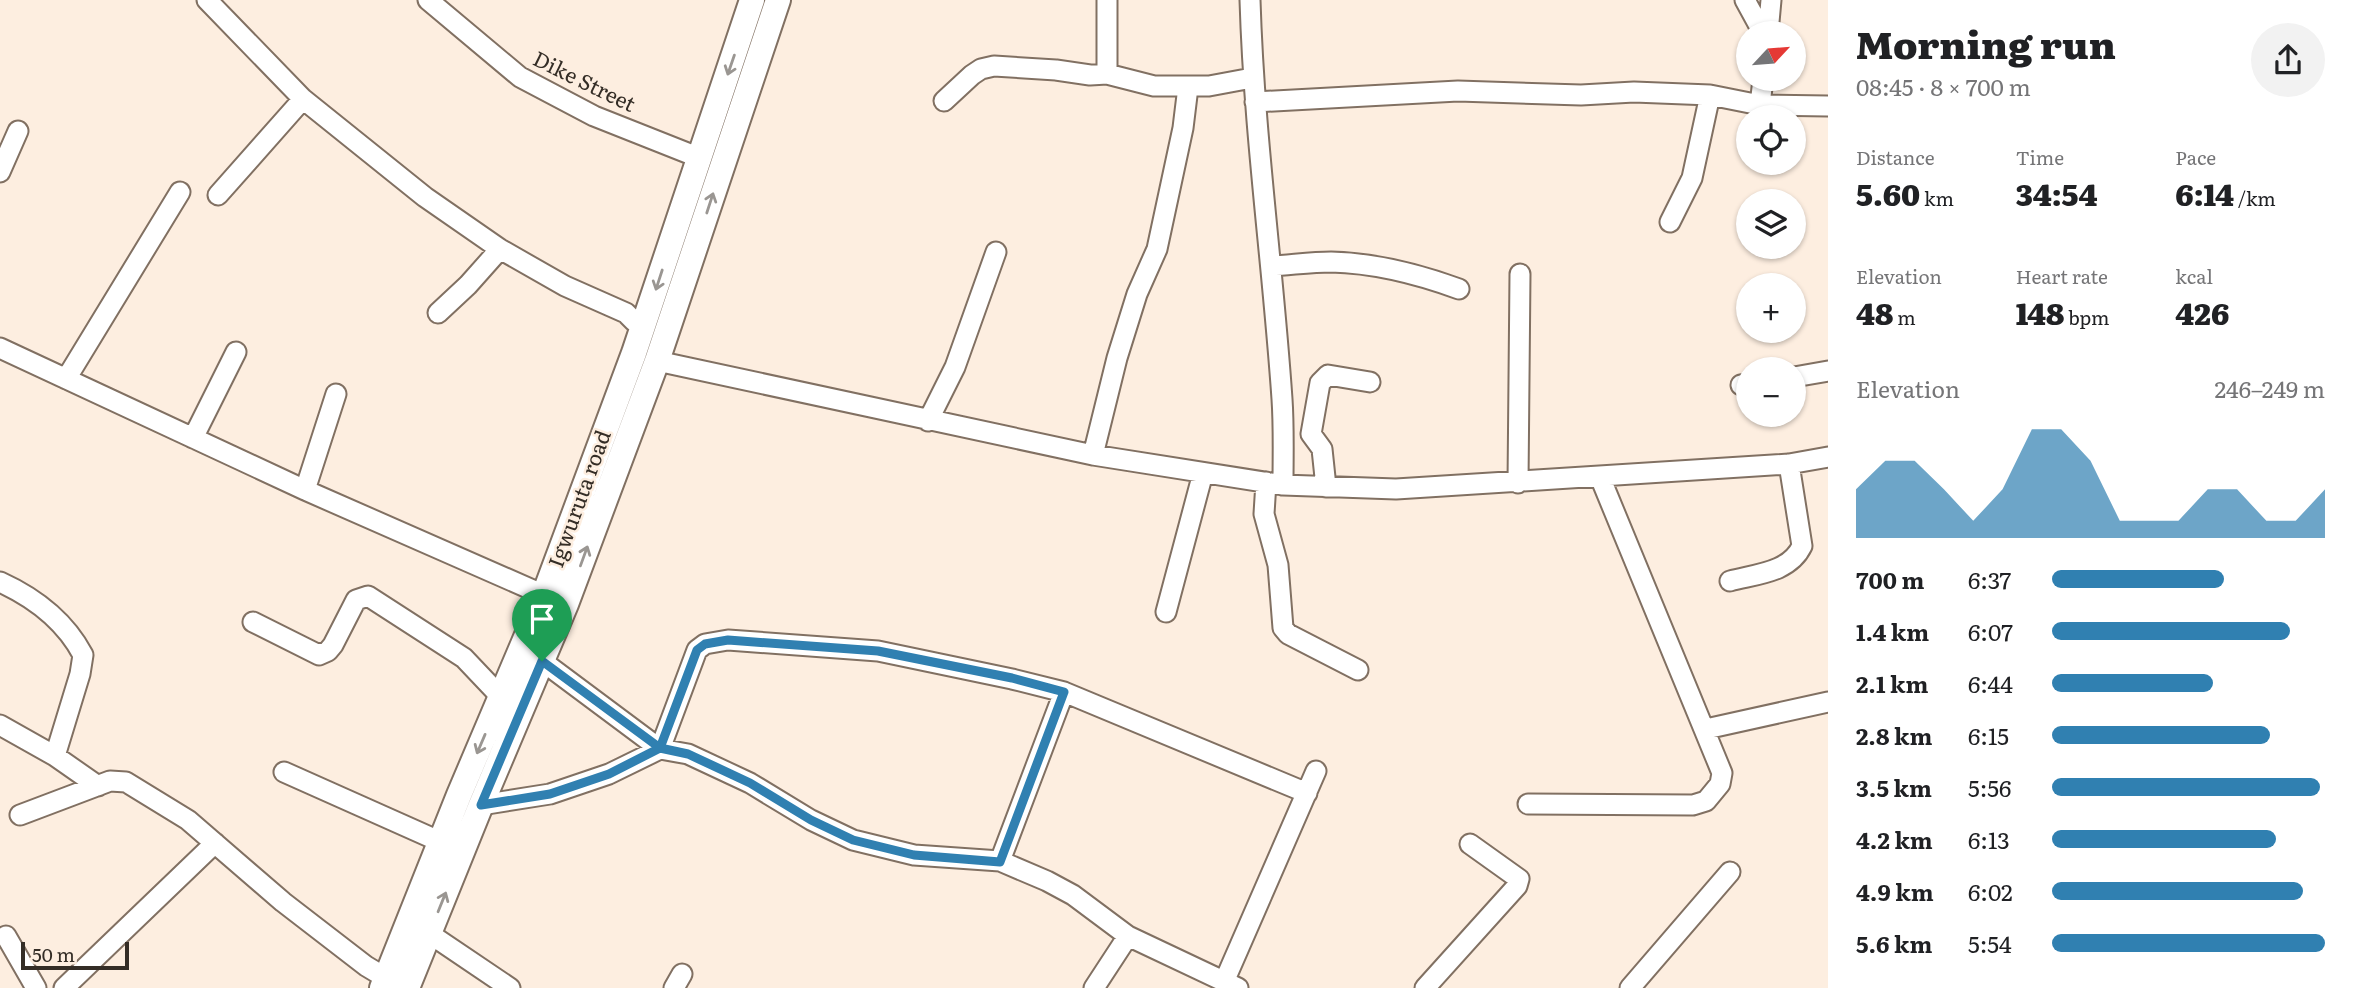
<!DOCTYPE html>
<meta charset="utf-8">
<style>
body{margin:0;font-family:Literata,serif;background:#f2f2f2;color:#202124;height:100vh;display:flex;flex-direction:column;font-size:26px;white-space:nowrap}
*{box-sizing:border-box;margin:0}
p{font-size:23px;color:#757577}
.icon{flex:none;width:38px;height:38px;fill:none;stroke:currentColor;stroke-width:2;stroke-linecap:round;stroke-linejoin:round}
.map{position:relative;flex:1;overflow:hidden}
.side{display:flex;flex-direction:column;background:#fff;width:525px}
.side>*{flex:none}
.needle{width:46px;rotate:64deg}
.controls{position:absolute;left:1736px;top:21px;display:grid;gap:14px}
.controls a{display:grid;place-items:center;width:70px;height:70px;border-radius:50%;background:#fff;box-shadow:0 2px 5px #0004;font-size:35px}
.scale{position:absolute;left:21px;bottom:18px;width:108px;box-sizing:border-box;padding-left:7px;border:4px solid #342d26;border-top:0;font-size:19px;line-height:24px;white-space:nowrap;color:#342d26;-webkit-text-stroke:5px #fdeee0;paint-order:stroke}
.pin{position:absolute;display:grid;place-items:center;width:60px;height:60px;color:#fff;margin:-72px -30px;border-radius:50% 50% 50% 0;rotate:-45deg;box-shadow:0 0 7px #0007}
.pin .icon{rotate:45deg}
.round{display:grid;place-items:center;flex:none;width:74px;height:74px;border-radius:37px;background:#f2f2f2}
.overview{display:flex;align-items:center;justify-content:space-between;height:119px;padding:0 28px}
h1{font-size:38px;font-weight:800;line-height:52px}
.figures{display:grid;grid-template-columns:repeat(3,1fr);gap:10px;height:119px;padding:7px 28px}
.figures div{display:grid;align-content:center}
.figures b{font-size:30px;font-weight:800}
.figures small{font-size:19px;font-weight:400}
.figures p{font-size:19px}
.chart{height:196px;padding:14px 28px}
.chart p{display:flex;justify-content:space-between}
.chart svg{width:100%;height:126px;margin-top:7px;fill:#3080b1;opacity:.7}
ul{padding:0 28px;list-style:none;font-size:23px}
li{display:grid;grid-template-columns:112px 84px 1fr;align-items:center;height:52px}
li i{height:18px;border-radius:9px;background:#3080b1}
main{display:flex;flex:1;min-height:0}
.map>svg:first-child{display:block}
.lines{fill:none;stroke-linecap:round;stroke-linejoin:round}
.minor-casing{stroke:#817062;stroke-width:23}
.major-casing{stroke:#817062;stroke-width:28}
.minor{stroke:#fff;stroke-width:19}
.major{stroke:#fff;stroke-width:24}
.oneway{stroke:#9a9692}
.route-casing{stroke:#fff;stroke-width:14}
.route{stroke:#3080b1;stroke-width:9}
.labels{text-anchor:middle;stroke-width:5;stroke-linejoin:round;paint-order:stroke}
.street-label{font-size:21px;fill:#342d26;stroke:#fdeee0}
</style>
<main>
<div class="map">
<svg width="1828" height="988" viewBox="0 0 1828 988">
<rect width="100%" height="100%" fill="#fdeee0"/>
<g class="lines">
<defs>
<path id="minor" d="M207 0 303 99 425 197 500 249 565 286 626 313 634 321 644 325
M428 0 520 77 594 116 700 158
M1250 0C1254 134 1273 266 1282 399 1284 428 1283 456 1283 485
M1745 0 1763 33
M1768 33 1771 0
M1107 74V0
M944 101 972 75 981 69 994 66 1056 70 1090 75 1107 74 1154 86H1209L1252 78
M1255 102 1458 91 1581 95 1634 92 1710 95 1760 105 1828 106
M1760 105 1763 79
M0 172 18 131
M218 195 303 99
M1670 222 1692 178 1710 95
M1271 266C1291 265 1311 262 1331 262 1375 263 1418 274 1459 289
M438 313 468 285 500 249
M0 348 305 490 544 595
M657 361 1093 455 1283 485 1396 489 1789 464 1828 457
M1794 377 1828 371
M66 379 180 192
M1741 385 1748 384
M928 421 955 367 996 252
M193 438 236 352
M1093 455 1117 358 1137 294 1157 249 1183 128 1188 87
M1266 482 1264 514 1278 565 1283 628 1288 634 1358 670
M1518 483 1520 274
M1326 487 1322 449 1311 434 1320 383 1328 375 1370 382
M305 490 336 394
M1730 581C1756 574 1789 573 1802 546L1789 464
M0 582C35 598 65 621 83 655L80 674 55 756 98 786
M1166 612 1203 473
M253 622 319 655 328 651 333 645 356 600 368 596 464 658 501 697
M542 661 660 749 697 650 705 644 728 640 878 651 1012 679 1064 692 1307 793
M0 725 55 756
M1706 729 1828 702
M284 772 441 842
M1528 804 1693 805 1706 801 1720 784 1722 773 1600 477
M481 805 550 794 609 774 660 749 688 754 750 783 811 820 853 840 914 855 1000 861 1047 881 1073 895 1128 936 1238 988
M20 815 110 781 126 782 188 820 283 902 366 966 386 978
M1000 861 1064 692
M430 934 510 988
M6 936 36 988
M1224 982 1316 771
M64 988 215 843
M674 988 682 974
M1094 988 1128 936
M1425 988 1517 886 1519 879 1470 844
M1630 988 1730 872"/>
<path id="major" d="M382 988 459 795 544 595 634 353 752 0
M407 988 481 805 566 604 657 361 778 0"/>
</defs>
<use href="#minor" class="minor-casing"/>
<use href="#major" class="major-casing"/>
<use href="#minor" class="minor"/>
<use href="#major" class="major"/>
</g>
<defs><path id="oneway-shaft" d="M-6 0H5M1.5-3L5.5 0L1.5 3" fill="none" stroke-width="1.6" stroke-linecap="round" stroke-linejoin="round" transform="scale(1.75)"/></defs>
<g class="oneway">
<use href="#oneway-shaft" transform="translate(731 65) rotate(109)"/>
<use href="#oneway-shaft" transform="translate(710 203) rotate(-72)"/>
<use href="#oneway-shaft" transform="translate(659 280) rotate(108)"/>
<use href="#oneway-shaft" transform="translate(584 556) rotate(-70)"/>
<use href="#oneway-shaft" transform="translate(481 744) rotate(113)"/>
<use href="#oneway-shaft" transform="translate(442 902) rotate(-68)"/>
</g>
<g class="lines">
<defs>
<path id="route" d="M542 661 660 748 697 650 705 644 728 640 878 651 1012 678 1064 692 1000 862 914 855 853 840 811 820 750 783 688 754 660 748 609 774 550 794 481 805 542 661"/>
</defs>
<use href="#route" class="route-casing"/>
<use href="#route" class="route"/>
</g>
<g class="labels">
<g class="street-label">
<text transform="translate(584 82) rotate(26)" y="7">Dike Street</text>
<text transform="translate(580 499) rotate(-70)" y="7">Igwuruta road</text>
</g>
</g>
</svg>
<div class="controls">
<a><svg class="needle" viewBox="-14 -14 28 28"><path d="M0-13l5 13h-10z" fill="#e53935"/><path d="M0 13l5-13h-10z" fill="#757577"/></svg></a>
<a><svg class="icon" aria-label="locate" viewBox="0 0 24 24"><circle cx="12" cy="12" r="6"/><path d="M12 2v4M12 18v4M2 12h4M18 12h4"/></svg></a>
<a><svg class="icon" aria-label="layers" viewBox="0 0 24 24"><path d="M12 4l9 5-9 5-9-5zM3 14l9 5 9-5"/></svg></a>
<a>+</a>
<a>−</a>
</div>
<div class="scale">50 m</div>
<div class="pin" style="left:542px;top:661px;background:#1e9e55"><svg class="icon" aria-label="arrive" viewBox="0 0 24 24"><path d="M6 21V4h12l-3 4 3 4H6"/></svg></div>
</div>
<section class="side">
<div class="overview"><div><h1>Morning run</h1><p>08:45 · 8 × 700 m</p></div><a class="round"><svg class="icon" aria-label="share" viewBox="0 0 24 24"><path d="M12 15V3M7 8l5-5 5 5M5 13v7h14v-7"/></svg></a></div>
<div class="figures">
<div><p>Distance</p><b>5.60<small> km</small></b></div>
<div><p>Time</p><b>34:54</b></div>
<div><p>Pace</p><b>6:14<small> /km</small></b></div>
</div>
<div class="figures">
<div><p>Elevation</p><b>48<small> m</small></b></div>
<div><p>Heart rate</p><b>148<small> bpm</small></b></div>
<div><p>kcal</p><b>426</b></div>
</div>
<div class="chart"><p><span>Elevation</span>246–249 m</p>
<svg viewBox="0 0 160 44" preserveAspectRatio="none"><path d="M0 44V27L10 17L20 17L30 27L40 38L50 27L60 6L70 6L80 17L90 38L100 38L110 38L120 27L130 27L140 38L150 38L160 27V44z"/></svg>
</div>
<ul>
<li><b>700 m</b>6:37<i style="width:63%"></i></li>
<li><b>1.4 km</b>6:07<i style="width:87%"></i></li>
<li><b>2.1 km</b>6:44<i style="width:59%"></i></li>
<li><b>2.8 km</b>6:15<i style="width:80%"></i></li>
<li><b>3.5 km</b>5:56<i style="width:98%"></i></li>
<li><b>4.2 km</b>6:13<i style="width:82%"></i></li>
<li><b>4.9 km</b>6:02<i style="width:92%"></i></li>
<li><b>5.6 km</b>5:54<i style="width:100%"></i></li>
</ul>
</section>
</main>
